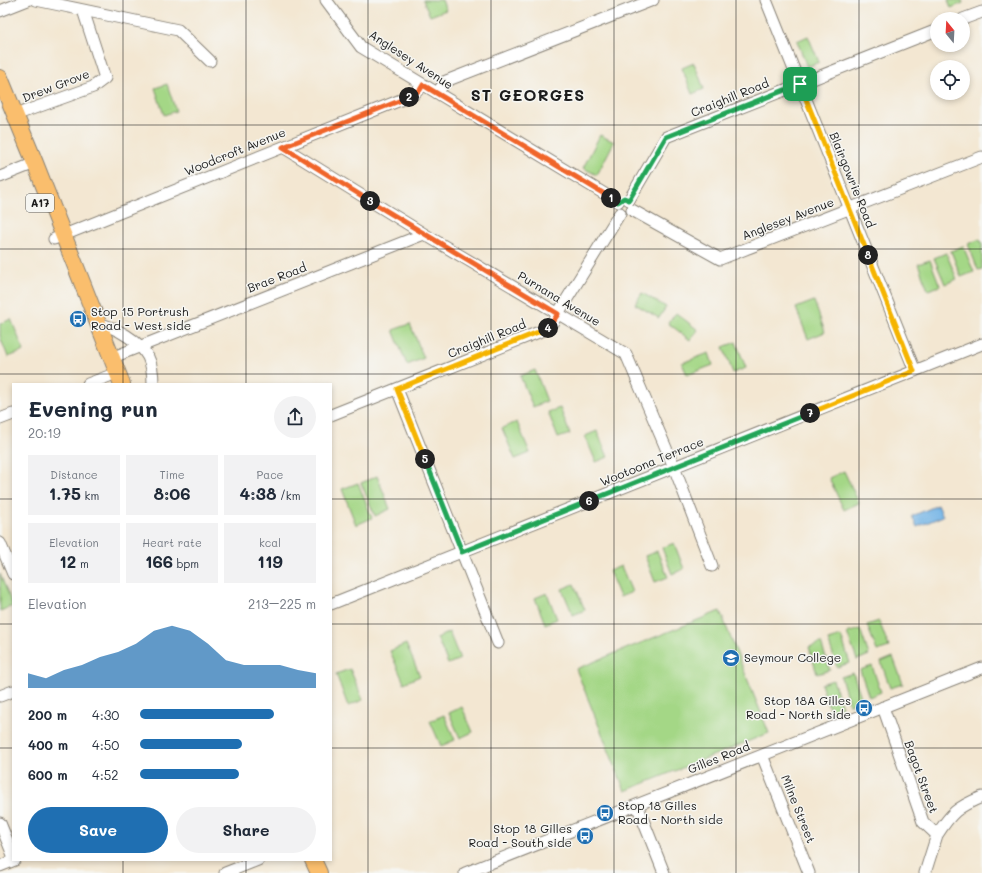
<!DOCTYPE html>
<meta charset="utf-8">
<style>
body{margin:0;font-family:Mali,sans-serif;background:#f2f2f3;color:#1f2937;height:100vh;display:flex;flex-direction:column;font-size:15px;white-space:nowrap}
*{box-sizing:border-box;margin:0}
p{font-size:13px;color:#747a83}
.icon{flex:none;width:22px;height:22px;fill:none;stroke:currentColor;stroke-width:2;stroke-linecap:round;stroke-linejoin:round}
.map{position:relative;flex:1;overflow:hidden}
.side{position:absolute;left:12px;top:383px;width:320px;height:478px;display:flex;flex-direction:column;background:#fff;border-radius:0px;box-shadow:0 2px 6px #0003}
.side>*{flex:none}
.needle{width:26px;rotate:342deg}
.buttons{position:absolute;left:930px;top:12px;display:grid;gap:8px}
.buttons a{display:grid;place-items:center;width:40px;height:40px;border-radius:50%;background:#fff;box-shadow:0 2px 6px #0003;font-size:20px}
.pin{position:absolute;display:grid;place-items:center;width:34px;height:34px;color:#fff;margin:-17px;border-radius:8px;box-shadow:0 2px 6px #0006}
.km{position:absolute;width:20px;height:20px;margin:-10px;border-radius:50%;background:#222;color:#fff;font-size:11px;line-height:20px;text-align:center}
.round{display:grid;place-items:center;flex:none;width:42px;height:42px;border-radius:21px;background:#f2f2f3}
.overview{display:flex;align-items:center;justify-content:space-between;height:68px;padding:0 16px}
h1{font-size:22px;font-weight:700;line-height:30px}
.figures{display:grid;grid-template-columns:repeat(3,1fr);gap:6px;height:68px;padding:4px 16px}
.figures div{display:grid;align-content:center;border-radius:0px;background:#f2f2f3;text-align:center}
.figures b{font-size:17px;font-weight:700}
.figures small{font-size:11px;font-weight:400}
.figures p{font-size:11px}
.chart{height:112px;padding:8px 16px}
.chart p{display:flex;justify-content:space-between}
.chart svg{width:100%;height:72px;margin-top:4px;fill:#1f6fb2;opacity:.7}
.cta{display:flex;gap:8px;margin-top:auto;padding:8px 16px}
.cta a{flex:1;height:46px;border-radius:24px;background:#1f6fb2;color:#fff;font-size:16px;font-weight:700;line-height:46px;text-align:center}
.cta a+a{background:#f2f2f3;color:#1f2937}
ul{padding:0 16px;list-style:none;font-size:13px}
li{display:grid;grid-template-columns:64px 48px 1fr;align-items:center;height:30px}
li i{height:10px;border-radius:5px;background:#1f6fb2}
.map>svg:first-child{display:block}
.green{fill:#a4d786;stroke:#607a51}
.water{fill:#71b2e5;stroke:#466780}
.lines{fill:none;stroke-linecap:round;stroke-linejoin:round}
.minor-casing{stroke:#888277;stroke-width:13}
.highway-casing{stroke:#888277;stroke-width:18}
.minor{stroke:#fff;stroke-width:11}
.highway{stroke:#fabe6d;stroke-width:16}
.split-1-casing{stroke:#fff;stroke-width:8}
.split-2-casing{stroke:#fff;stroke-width:8}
.split-3-casing{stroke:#fff;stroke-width:8}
.split-4-casing{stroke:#fff;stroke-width:8}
.split-5-casing{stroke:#fff;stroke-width:8}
.split-6-casing{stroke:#fff;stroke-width:8}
.split-7-casing{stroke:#fff;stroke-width:8}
.split-8-casing{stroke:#fff;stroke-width:8}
.split-9-casing{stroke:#fff;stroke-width:8}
.split-1{stroke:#22a559;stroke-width:5}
.split-2{stroke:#f0652b;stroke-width:5}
.split-3{stroke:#f0652b;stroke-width:5}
.split-4{stroke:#f0652b;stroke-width:5}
.split-5{stroke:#f5b400;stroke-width:5}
.split-6{stroke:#22a559;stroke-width:5}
.split-7{stroke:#22a559;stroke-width:5}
.split-8{stroke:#f5b400;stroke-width:5}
.split-9{stroke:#f5b400;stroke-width:5}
.grid{fill:none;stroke:#1c1c1c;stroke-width:1;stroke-opacity:0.55}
.labels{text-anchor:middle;stroke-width:3;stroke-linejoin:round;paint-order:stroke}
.shield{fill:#f6f6f2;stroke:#5d5d5c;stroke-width:1}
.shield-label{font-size:11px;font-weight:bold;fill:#1c1c1c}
.street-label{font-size:12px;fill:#1c1c1c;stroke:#f6f6f2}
.poi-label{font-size:12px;fill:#1c1c1c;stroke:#f6f6f2;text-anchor:start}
.district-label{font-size:16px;font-weight:bold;letter-spacing:1px;fill:#1c1c1c;stroke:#f6f6f2}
</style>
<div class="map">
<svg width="982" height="873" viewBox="0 0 982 873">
<rect width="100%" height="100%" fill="#f6f6f2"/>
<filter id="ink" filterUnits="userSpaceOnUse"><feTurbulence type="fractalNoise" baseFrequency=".025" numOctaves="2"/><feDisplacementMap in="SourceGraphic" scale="8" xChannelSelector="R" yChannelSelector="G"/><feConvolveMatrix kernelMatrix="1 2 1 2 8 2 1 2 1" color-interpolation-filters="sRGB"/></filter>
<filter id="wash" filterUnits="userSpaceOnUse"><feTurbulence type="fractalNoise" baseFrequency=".012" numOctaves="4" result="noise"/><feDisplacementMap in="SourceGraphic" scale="16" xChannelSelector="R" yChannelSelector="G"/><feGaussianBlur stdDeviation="0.9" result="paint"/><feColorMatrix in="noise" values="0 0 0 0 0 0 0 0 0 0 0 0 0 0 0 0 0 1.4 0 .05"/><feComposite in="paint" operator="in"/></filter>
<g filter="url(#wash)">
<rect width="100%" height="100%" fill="#f3e7d2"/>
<path class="green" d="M423 0H442L446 10 430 16Z
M948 0H962L963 3 951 8Z
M808 36 819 62 807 67 797 41Z
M694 63 704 89 692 94 682 68Z
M167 84 176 111 164 115 155 88Z
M600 135 614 142 597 175 583 168Z
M980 239 982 245V269L978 270 968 244Z
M963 246 974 272 961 277 951 251Z
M946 253 957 279 945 284 934 258Z
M930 260 940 286 928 290 918 264Z
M642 293 666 307 659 318 635 304Z
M814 301 825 332 808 339 796 308Z
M676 313 698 330 690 340 668 323Z
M11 319 24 351 8 357 0 337V324Z
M410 324 424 358 407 365 393 330Z
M736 342 746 368 733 373 723 347Z
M709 353 713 365 687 375 682 363Z
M535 370 547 401 533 407 520 376Z
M560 408 570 434 558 438 548 412Z
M517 422 530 453 515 459 502 428Z
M597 431 608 457 596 462 585 436Z
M844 471 859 503 844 510 829 478Z
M377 476 390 509 375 516 361 483Z
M358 483 372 518 356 525 342 489Z
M674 543 684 569 672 574 662 548Z
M657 551 668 577 655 582 645 556Z
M621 566 632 592 620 597 609 571Z
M0 574 13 606 0 611Z
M574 584 585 610 573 615 562 589Z
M547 593 557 619 545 624 535 598Z
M720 611 769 733 625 791 576 669Z
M879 621 889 647 877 651 867 625Z
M860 629 869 655 857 660 847 633Z
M449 632 460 659 448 664 437 638Z
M841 636 850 663 837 667 828 640Z
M821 643 830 670 817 674 809 647Z
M406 644 420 676 404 683 390 651Z
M893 657 903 684 890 688 881 662Z
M872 666 881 692 869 697 860 670Z
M350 669 363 700 348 706 336 674Z
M853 673 862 700 849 704 841 677Z
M833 680 842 707 830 711 821 684Z
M462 707 473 732 460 738 449 713Z
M444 715 455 740 441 746 430 721Z"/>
<path class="water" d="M938 505 943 516 917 527 912 516Z"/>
</g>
<g filter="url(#ink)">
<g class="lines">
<defs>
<path id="minor" d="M36 0 178 30 210 61
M326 0 361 47 618 202
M766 0 915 371
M0 11 28 0
M963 19 982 12
M437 93 446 81 653 0
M15 115 93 87 105 78 83 10
M283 147 424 234 626 354 674 467 712 566
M0 177 35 163
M629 200 666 137 937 30
M632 210 720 259 982 157
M54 239 413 95 423 85
M97 323C115 327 139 340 148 357 152 365 153 375 153 384
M111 358 424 234
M88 384 109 376
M397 389 498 643
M331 415 549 328 620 213
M0 419 13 414
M0 543 13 574
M331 604 982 344
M0 696 13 691
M883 707 923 822 937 835 925 873
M762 755 809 873
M637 805 664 873
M0 823 13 855
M937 835C951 813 957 807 982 797
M0 866 15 860
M225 873 258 860
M465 873 982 668"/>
<path id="highway" d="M0 78 35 163 122 384
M313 860 319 873"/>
</defs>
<use href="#minor" class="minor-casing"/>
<use href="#highway" class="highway-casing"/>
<use href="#minor" class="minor"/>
<use href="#highway" class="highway"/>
</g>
</g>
<g class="lines" filter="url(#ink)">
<defs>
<path id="split-1" d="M611 198 618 202 624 198 629 200 666 137 800 84"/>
<path id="split-2" d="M409 97 420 90 423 85 611 198"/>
<path id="split-3" d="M370 201 283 147 409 97"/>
<path id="split-4" d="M370 201 558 314 548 328"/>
<path id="split-5" d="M425 459 397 389 548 328"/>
<path id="split-6" d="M425 459 462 552 589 501"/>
<path id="split-7" d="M589 501 810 413"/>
<path id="split-8" d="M810 413 914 371 868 255"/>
<path id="split-9" d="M800 84 868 255"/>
</defs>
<use href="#split-1" class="split-1-casing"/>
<use href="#split-2" class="split-2-casing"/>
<use href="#split-3" class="split-3-casing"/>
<use href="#split-4" class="split-4-casing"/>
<use href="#split-5" class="split-5-casing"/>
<use href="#split-6" class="split-6-casing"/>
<use href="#split-7" class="split-7-casing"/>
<use href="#split-8" class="split-8-casing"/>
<use href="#split-9" class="split-9-casing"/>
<use href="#split-1" class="split-1"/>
<use href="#split-2" class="split-2"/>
<use href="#split-3" class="split-3"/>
<use href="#split-4" class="split-4"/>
<use href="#split-5" class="split-5"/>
<use href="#split-6" class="split-6"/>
<use href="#split-7" class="split-7"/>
<use href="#split-8" class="split-8"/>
<use href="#split-9" class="split-9"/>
</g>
<path class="grid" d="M123 0V384M246 0V384M368 0V873M491 0V873M614 0V873M736 0V873M859 0V873M0 125H982M0 249H982M0 374H982M0 499H13M331 499H982M0 624H13M331 624H982M0 748H13M331 748H982M123 860V873M246 860V873"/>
<defs>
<symbol id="bus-disc" viewBox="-11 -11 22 22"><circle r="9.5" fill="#1f6fb2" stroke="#f6f6f2"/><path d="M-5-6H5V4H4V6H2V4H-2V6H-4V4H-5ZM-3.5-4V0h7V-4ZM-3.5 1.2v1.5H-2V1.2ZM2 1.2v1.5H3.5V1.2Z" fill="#fff"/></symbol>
<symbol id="school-disc" viewBox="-11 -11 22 22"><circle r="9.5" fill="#1f6fb2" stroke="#f6f6f2"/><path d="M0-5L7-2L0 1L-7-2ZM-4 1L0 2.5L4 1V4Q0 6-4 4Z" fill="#fff"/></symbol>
</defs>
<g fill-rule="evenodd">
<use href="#bus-disc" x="68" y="309" width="20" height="20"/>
<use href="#school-disc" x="721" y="648" width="20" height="20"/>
<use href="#bus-disc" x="854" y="698" width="20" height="20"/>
<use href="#bus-disc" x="595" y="803" width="20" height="20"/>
<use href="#bus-disc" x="575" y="826" width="20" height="20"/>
</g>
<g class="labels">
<rect class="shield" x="26" y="194" width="28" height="18" rx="3"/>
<g class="shield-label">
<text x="40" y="207">A17</text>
</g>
<g class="street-label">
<text transform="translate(411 60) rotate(33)" y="4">Anglesey Avenue</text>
<text transform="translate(56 86) rotate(-21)" y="4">Drew Grove</text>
<text transform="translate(730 98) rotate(-22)" y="4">Craighill Road</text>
<text transform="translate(235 152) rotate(-22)" y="4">Woodcroft Avenue</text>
<text transform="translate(852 180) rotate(68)" y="4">Blairgowrie Road</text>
<text transform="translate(788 219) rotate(-21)" y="4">Anglesey Avenue</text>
<text transform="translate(277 278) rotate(-21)" y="4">Brae Road</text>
<text transform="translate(559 299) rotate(31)" y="4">Purnana Avenue</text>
<text transform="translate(487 339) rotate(-22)" y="4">Craighill Road</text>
<text transform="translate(652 462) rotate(-22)" y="4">Wootoona Terrace</text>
<text transform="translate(719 758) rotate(-22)" y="4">Gilles Road</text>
<text transform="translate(921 777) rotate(70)" y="4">Bagot Street</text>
<text transform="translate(798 809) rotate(68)" y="4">Milne Street</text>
</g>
<g class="poi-label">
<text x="91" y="316">Stop 15 Portrush<tspan x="91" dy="14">Road - West side</tspan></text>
<text x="744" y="662">Seymour College</text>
<text x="851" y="705" text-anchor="end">Stop 18A Gilles<tspan x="851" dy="14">Road - North side</tspan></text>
<text x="618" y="810">Stop 18 Gilles<tspan x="618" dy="14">Road - North side</tspan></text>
<text x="572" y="833" text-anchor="end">Stop 18 Gilles<tspan x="572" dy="14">Road - South side</tspan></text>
</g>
<g class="district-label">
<text x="528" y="101">ST GEORGES</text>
</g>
</g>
</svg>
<div class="buttons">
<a><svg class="needle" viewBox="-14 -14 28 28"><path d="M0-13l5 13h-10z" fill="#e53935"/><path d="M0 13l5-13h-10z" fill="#747a83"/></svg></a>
<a><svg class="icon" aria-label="locate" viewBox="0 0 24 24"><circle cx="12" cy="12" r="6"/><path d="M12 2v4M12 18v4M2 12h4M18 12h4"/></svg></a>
</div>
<div class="pin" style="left:800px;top:84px;background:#1e9e55"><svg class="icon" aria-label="arrive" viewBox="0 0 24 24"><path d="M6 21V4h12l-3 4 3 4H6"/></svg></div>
<b class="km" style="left:611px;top:198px">1</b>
<b class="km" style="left:409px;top:97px">2</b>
<b class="km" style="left:370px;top:201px">3</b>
<b class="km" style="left:548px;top:328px">4</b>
<b class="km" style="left:425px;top:459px">5</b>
<b class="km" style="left:589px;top:501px">6</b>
<b class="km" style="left:810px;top:413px">7</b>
<b class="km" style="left:868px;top:255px">8</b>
<section class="side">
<div class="overview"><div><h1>Evening run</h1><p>20:19</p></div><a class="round"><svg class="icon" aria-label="share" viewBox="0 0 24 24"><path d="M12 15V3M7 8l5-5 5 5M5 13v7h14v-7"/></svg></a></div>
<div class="figures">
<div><p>Distance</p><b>1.75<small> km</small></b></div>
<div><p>Time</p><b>8:06</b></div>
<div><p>Pace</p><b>4:38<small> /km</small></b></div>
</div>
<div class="figures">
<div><p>Elevation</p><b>12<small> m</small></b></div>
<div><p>Heart rate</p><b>166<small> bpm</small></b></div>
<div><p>kcal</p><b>119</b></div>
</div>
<div class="chart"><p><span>Elevation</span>213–225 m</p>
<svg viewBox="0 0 160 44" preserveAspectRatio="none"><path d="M0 44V35L10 38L20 33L30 30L40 25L50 22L60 17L70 9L80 6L90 9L100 17L110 27L120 30L130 30L140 30L150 33L160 35V44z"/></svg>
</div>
<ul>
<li><b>200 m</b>4:30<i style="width:76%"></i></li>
<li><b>400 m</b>4:50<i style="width:58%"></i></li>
<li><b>600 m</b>4:52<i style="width:56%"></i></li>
</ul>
<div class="cta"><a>Save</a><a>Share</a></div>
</section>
</div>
